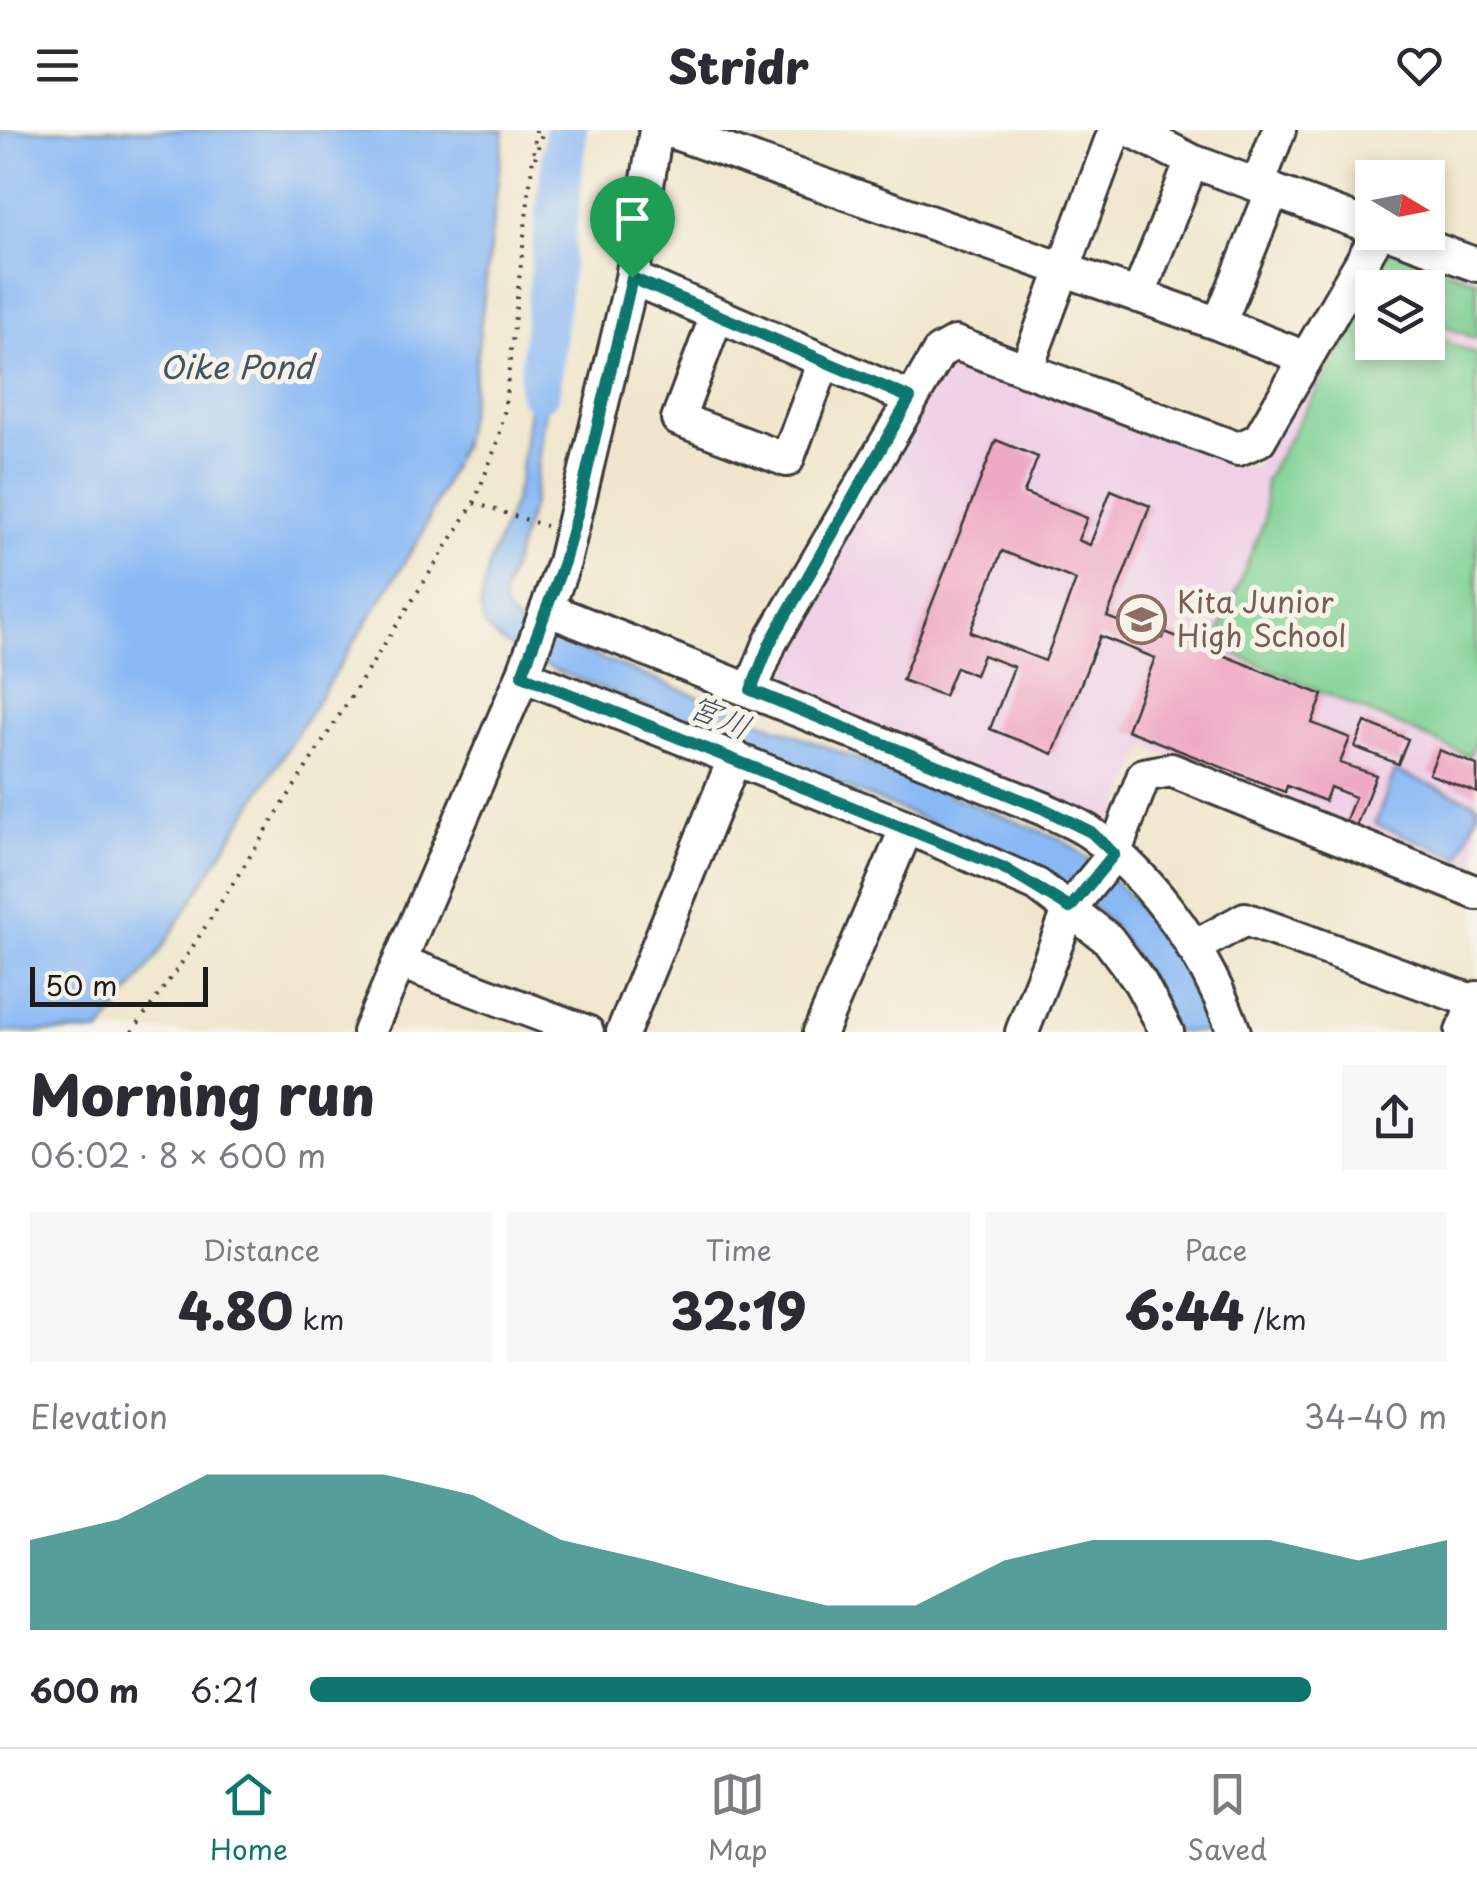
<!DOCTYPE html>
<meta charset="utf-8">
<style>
body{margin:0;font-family:"Playpen Sans","Klee One",sans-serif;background:#f7f7f7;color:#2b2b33;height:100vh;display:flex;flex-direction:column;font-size:38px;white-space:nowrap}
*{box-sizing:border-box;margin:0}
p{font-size:32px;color:#7c7c81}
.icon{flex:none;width:55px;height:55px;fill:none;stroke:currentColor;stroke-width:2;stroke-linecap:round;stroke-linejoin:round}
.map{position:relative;height:902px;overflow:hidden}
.side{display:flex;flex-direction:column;background:#fff;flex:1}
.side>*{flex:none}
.needle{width:65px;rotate:100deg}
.fabs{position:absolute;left:1355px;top:30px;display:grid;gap:20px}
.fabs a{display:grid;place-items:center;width:90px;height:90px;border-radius:0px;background:#fff;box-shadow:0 5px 15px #0003;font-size:50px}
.scale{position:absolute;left:30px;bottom:25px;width:178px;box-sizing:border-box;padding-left:10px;border:5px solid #1c1c1c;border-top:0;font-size:28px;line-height:35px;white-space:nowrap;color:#1c1c1c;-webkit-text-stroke:8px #f7f3e8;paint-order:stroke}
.pin{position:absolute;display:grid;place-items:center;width:85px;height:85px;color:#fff;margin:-102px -42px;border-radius:50% 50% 50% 0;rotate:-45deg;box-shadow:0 0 10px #0007}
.pin .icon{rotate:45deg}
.round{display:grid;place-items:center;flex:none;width:105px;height:105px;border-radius:0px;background:#f7f7f7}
.summary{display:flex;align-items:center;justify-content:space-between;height:170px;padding:0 30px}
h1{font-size:55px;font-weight:800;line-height:75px}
.figures{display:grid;grid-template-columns:repeat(3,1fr);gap:15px;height:170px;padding:10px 30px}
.figures div{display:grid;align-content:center;border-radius:0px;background:#f7f7f7;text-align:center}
.figures b{font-size:50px;font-weight:800}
.figures small{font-size:28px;font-weight:400}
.figures p{font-size:28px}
.chart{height:280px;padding:20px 30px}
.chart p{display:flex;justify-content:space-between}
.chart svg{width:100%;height:180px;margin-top:10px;fill:#0f766e;opacity:.7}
ul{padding:0 30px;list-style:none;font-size:32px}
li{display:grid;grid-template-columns:160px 120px 1fr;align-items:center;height:75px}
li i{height:25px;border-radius:12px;background:#0f766e}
header{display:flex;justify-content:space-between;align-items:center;height:130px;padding:0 30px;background:#fff;font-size:45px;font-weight:800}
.tabs{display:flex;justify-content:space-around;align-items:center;height:140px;border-top:2px solid #e1e1e2;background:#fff;font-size:28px;color:#7c7c81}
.tabs a{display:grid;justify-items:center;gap:5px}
.tabs .on{color:#0f766e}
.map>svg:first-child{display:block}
.built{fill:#efd0e7;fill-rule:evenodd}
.green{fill:#7fd295;stroke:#4e7758;stroke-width:2.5}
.water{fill:#89b9f5;stroke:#526a88;stroke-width:2.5}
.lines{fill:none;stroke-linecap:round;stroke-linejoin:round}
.river{stroke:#89b9f5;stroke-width:42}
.building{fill:#eea9c4;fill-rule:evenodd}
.minor-casing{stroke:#3c3a37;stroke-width:38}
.path{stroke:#3c3a37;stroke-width:4;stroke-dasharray:2.5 8;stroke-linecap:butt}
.minor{stroke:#fff;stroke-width:32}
.route-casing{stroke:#fff;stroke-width:20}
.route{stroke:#0f766e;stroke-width:12}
.labels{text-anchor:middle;stroke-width:10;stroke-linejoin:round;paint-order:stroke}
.education-label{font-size:30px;fill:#785e54;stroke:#f7f3e8;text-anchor:start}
.water-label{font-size:32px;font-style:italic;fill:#425368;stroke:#f7f3e8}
</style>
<header><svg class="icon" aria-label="menu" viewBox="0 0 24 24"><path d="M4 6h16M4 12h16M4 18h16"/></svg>Stridr<svg class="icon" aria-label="heart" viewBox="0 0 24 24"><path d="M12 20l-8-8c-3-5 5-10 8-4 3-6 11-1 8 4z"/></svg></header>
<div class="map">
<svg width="1477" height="902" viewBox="0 0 1477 902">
<rect width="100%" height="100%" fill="#f7f3e8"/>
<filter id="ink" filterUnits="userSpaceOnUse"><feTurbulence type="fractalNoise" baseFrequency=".01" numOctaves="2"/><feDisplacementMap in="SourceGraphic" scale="20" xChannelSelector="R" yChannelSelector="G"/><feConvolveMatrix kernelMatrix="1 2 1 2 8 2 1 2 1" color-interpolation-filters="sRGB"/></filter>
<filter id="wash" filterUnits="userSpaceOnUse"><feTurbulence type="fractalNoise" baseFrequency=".0048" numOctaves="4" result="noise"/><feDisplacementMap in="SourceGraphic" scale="40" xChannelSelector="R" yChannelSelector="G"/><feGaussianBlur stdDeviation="2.25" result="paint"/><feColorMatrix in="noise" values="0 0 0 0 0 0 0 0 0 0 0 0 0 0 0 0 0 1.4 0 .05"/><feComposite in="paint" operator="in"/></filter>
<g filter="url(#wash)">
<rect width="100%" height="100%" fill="#f1e6cd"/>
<path class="built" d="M1393 113 1477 145V755L1146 618 1112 697 785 567 781 557 833 423 942 234 955 228 1254 339 1378 120ZM1372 158H1428V212H1372Z"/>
<path class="green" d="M1394 119 1477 151V209L1428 190V158H1372V169L1361 165 1381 125Z
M1363 181 1372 184V212H1428V205L1477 224V607L1469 626 1214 515 1265 389V350Z"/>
<path class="water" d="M0 0H504L472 266 461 316 421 406 157 826 101 902H0Z
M539 203 553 206 534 369 503 465C502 499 546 506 572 517L1061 709C1128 754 1189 825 1214 902H1175C1157 869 1140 830 1117 801 1089 768 1054 747 1017 728L742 614 557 541 501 512 485 497 480 479 488 437 513 374 520 348Z
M1395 641 1477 673V683L1460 727 1375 694Z"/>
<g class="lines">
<path class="river" d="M539 260 566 0"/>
</g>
<g id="blocks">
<path class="building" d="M996 310 1038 327 1024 363 1087 388 1078 410 1090 415 1111 360 1150 376 1107 487 1163 508 1165 502 1323 565 1312 593 1350 608 1340 633 1376 645 1355 699 1344 695 1355 667 1330 657 1325 671 1287 656 1285 662 1127 600 1155 528 1100 506 1053 624 990 599 1014 537 983 525 975 545 956 537 944 566 902 550ZM1002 421 1076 450 1045 531 970 502Z
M1365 592 1408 609 1398 634 1355 617Z
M1439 620 1477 635V663L1429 644Z"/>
</g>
</g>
<g filter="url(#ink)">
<use href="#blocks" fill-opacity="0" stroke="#3c3a37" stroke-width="2.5"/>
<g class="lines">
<defs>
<path id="minor" d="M667 0 1219 194 1306 228
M1131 0 1192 31 1372 97
M1258 54 1279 0
M1387 102 1477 135
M632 148 910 268
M1138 166 1192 31
M717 185 678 289 787 330 824 231
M1219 194 1273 60
M1026 240 1115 0
M547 479 1044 679C1059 687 1078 693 1092 704 1157 752 1207 826 1234 902
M523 545 907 697 1037 755 1108 809 1140 852 1167 902
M751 560 770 513 939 222 955 213 1238 319 1259 310 1379 102
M1193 818 1245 789 1475 872
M400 832 587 902
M369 902 523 545 564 432 632 148 656 0
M623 902 735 627
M820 902 907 697
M1022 902 1070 778 1114 724 1144 645 1171 640 1477 763
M1462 902 1477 868"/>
</defs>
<use href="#minor" class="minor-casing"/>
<path class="path" d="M535 28 543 0
M474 373 546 396
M132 902 188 824 474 373 498 311 504 283 536 0"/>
<use href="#minor" class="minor"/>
</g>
</g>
<g class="lines" filter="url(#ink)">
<defs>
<path id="route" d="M632 148 910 268 770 513 751 560 1044 679 1091 702 1114 724 1070 778 1002 737 522 545 564 432 577 384Z"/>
</defs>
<use href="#route" class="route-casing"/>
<use href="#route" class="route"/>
</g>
<defs>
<symbol id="school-ring" viewBox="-11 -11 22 22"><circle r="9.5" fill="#f7f3e8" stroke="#8d6e63" stroke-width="1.5"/><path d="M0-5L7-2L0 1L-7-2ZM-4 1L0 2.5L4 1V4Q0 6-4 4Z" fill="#8d6e63"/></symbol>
</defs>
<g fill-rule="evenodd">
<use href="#school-ring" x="1114" y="462" width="55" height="55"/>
</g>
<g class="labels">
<g class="education-label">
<text x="1177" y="483">Kita Junior<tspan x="1177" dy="34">High School</tspan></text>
</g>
<g class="water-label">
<text x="236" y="249">Oike Pond</text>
<text transform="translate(720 587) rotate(23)" y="11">宮川</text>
</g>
</g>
</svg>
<div class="fabs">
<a><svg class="needle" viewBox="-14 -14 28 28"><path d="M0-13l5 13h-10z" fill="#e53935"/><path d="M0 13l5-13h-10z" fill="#7c7c81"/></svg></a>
<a><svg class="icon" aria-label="layers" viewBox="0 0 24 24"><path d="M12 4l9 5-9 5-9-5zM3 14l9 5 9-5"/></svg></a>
</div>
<div class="scale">50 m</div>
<div class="pin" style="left:632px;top:148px;background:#1e9e55"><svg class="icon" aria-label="arrive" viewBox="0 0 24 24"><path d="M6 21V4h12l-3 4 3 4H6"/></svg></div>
</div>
<section class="side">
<div class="summary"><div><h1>Morning run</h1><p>06:02 · 8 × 600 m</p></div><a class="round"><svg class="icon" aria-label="share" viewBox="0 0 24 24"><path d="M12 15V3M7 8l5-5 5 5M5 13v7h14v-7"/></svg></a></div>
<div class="figures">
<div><p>Distance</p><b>4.80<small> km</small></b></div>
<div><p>Time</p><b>32:19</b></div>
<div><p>Pace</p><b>6:44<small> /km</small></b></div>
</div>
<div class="chart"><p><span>Elevation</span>34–40 m</p>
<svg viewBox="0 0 160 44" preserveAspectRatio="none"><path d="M0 44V22L10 17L20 6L30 6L40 6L50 11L60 22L70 27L80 33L90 38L100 38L110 27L120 22L130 22L140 22L150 27L160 22V44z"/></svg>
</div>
<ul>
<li><b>600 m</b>6:21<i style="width:88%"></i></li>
</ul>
</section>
<nav class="tabs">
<a class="on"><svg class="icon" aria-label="home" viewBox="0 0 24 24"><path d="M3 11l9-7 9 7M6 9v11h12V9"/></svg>Home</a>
<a><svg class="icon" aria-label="map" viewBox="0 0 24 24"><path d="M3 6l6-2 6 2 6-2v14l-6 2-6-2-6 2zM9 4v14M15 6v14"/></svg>Map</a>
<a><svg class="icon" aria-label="saved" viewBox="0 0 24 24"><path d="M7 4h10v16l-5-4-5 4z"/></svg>Saved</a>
</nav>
